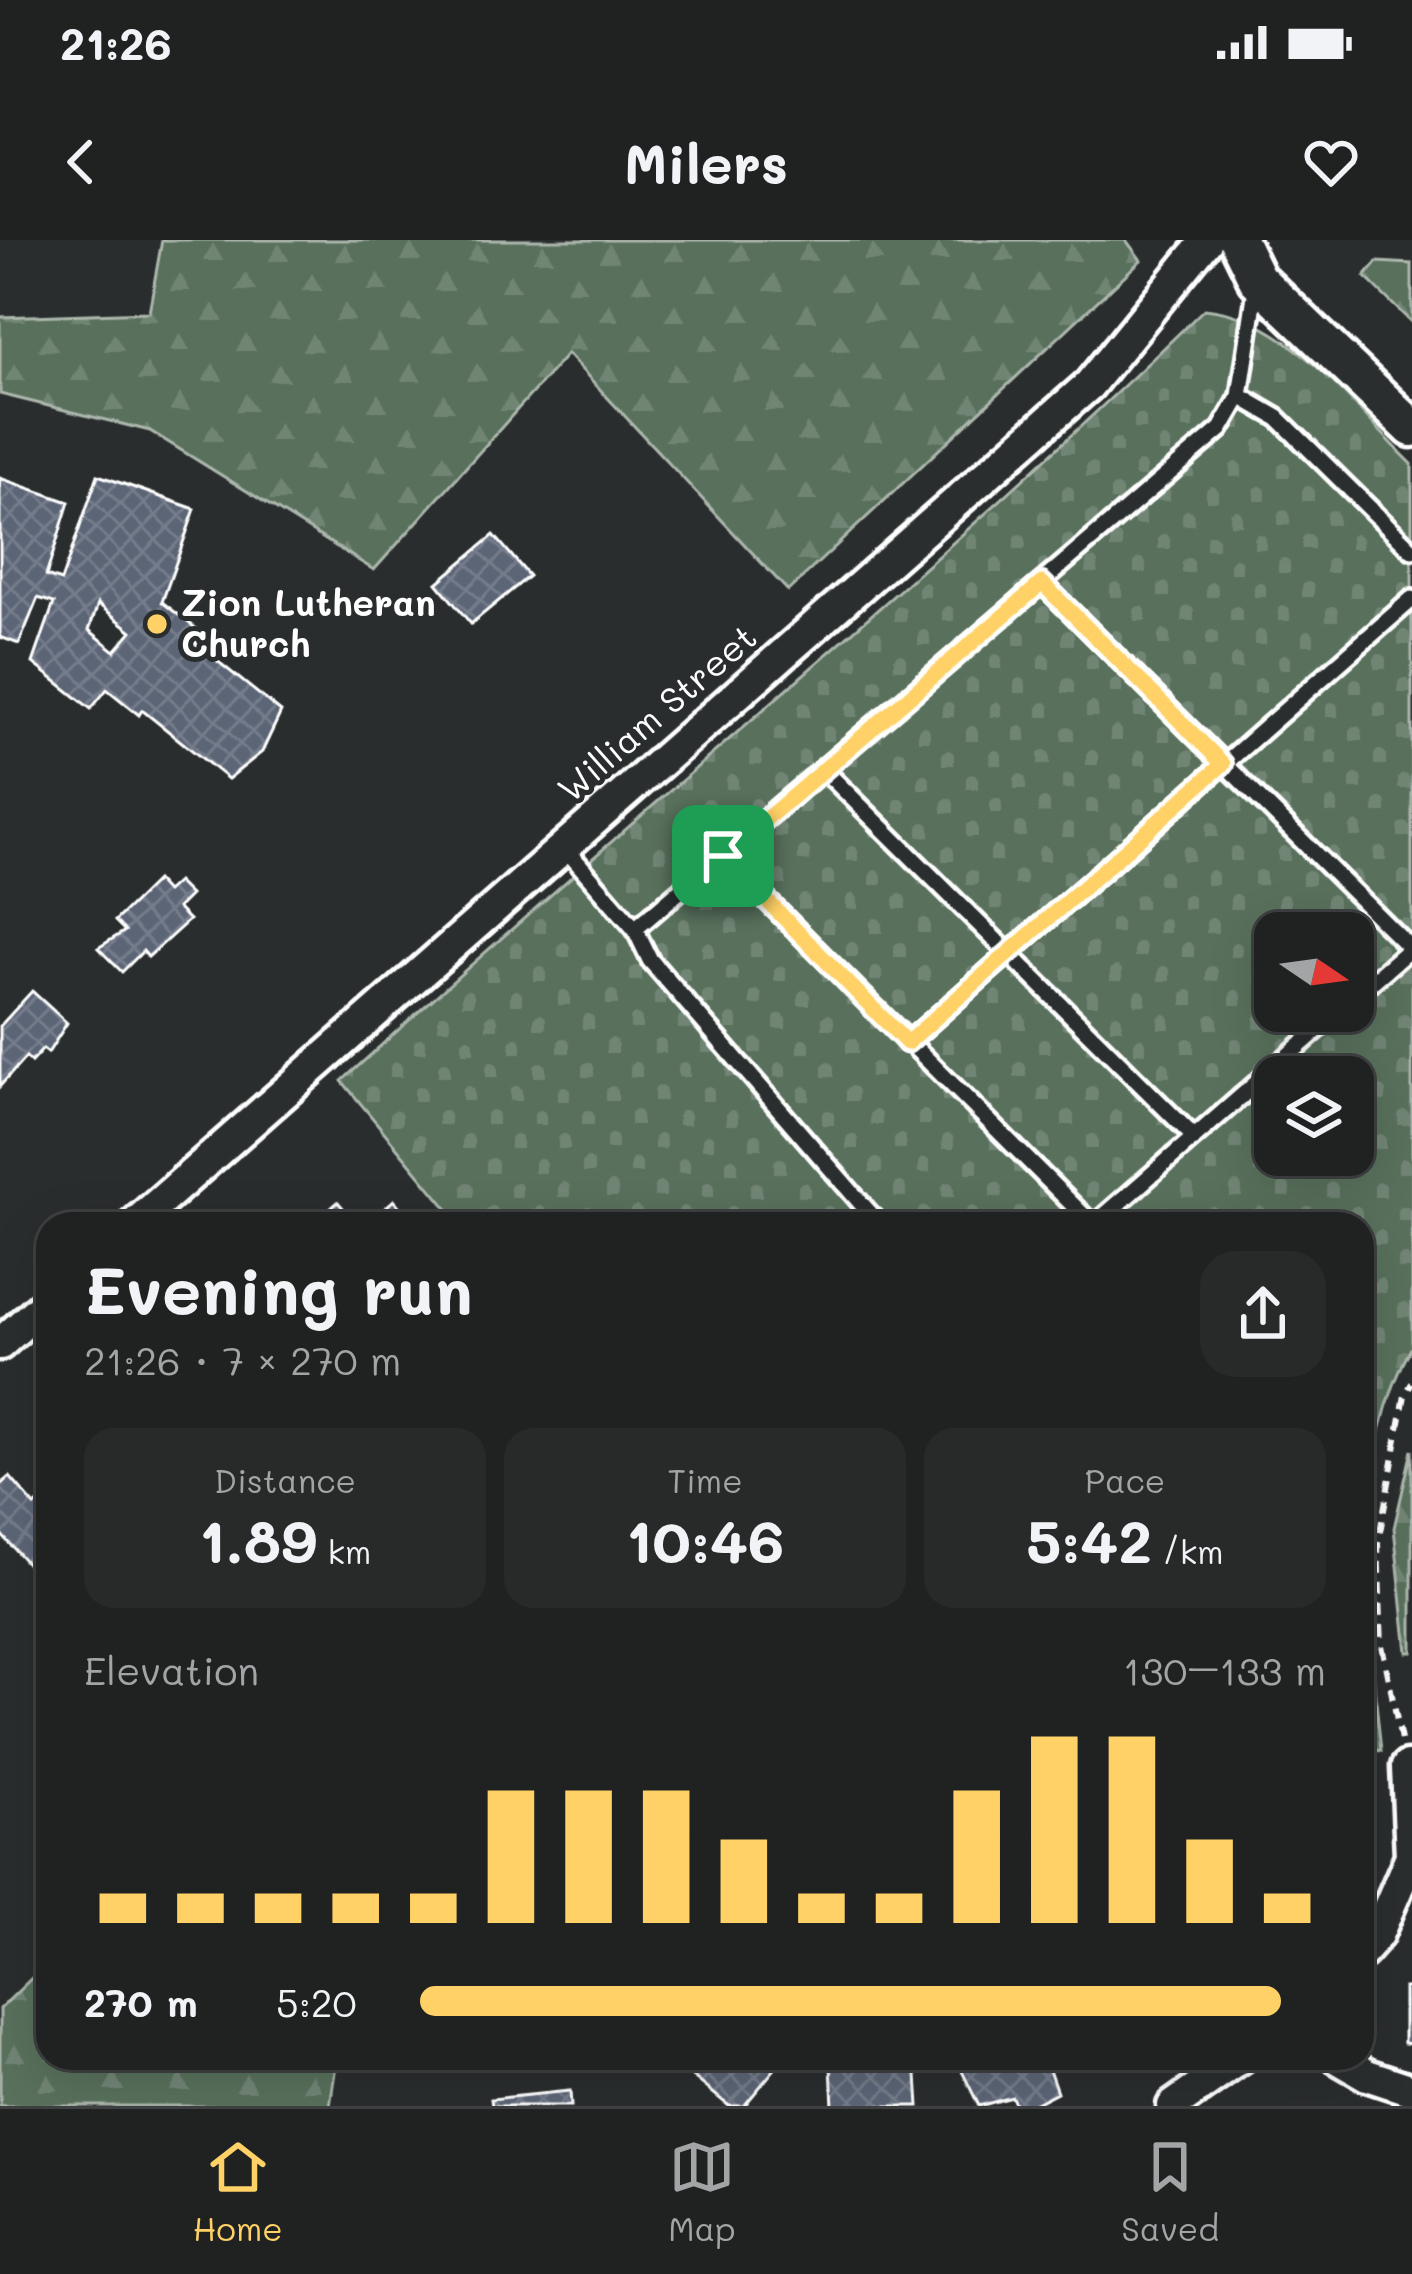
<!DOCTYPE html>
<meta charset="utf-8">
<style>
body{margin:0;font-family:Mali,sans-serif;background:#282a2a;color:#f1f3f6;height:100vh;display:flex;flex-direction:column;font-size:45px;white-space:nowrap}
*{box-sizing:border-box;margin:0}
p{font-size:39px;color:#a2a4a5}
.icon{flex:none;width:66px;height:66px;fill:none;stroke:currentColor;stroke-width:2;stroke-linecap:round;stroke-linejoin:round}
.map{position:relative;flex:1;overflow:hidden}
.panel{position:absolute;left:36px;top:972px;width:1338px;height:858px;display:flex;flex-direction:column;background:#202222;border-radius:36px;box-shadow:0 12px 48px #0002,0 0 0 3px #3d3f40}
.panel>*{flex:none}
.needle{width:78px;rotate:103deg}
.buttons{position:absolute;left:1254px;top:672px;display:grid;gap:24px}
.buttons a{display:grid;place-items:center;width:120px;height:120px;border-radius:24px;background:#202222;box-shadow:0 12px 48px #0002,0 0 0 3px #3d3f40;font-size:60px}
.pin{position:absolute;display:grid;place-items:center;width:102px;height:102px;color:#fff;margin:-51px;border-radius:24px;box-shadow:0 6px 18px #0006}
.round{display:grid;place-items:center;flex:none;width:126px;height:126px;border-radius:36px;background:#282a2a}
.head{display:flex;align-items:center;justify-content:space-between;height:204px;padding:0 48px}
h1{font-size:66px;font-weight:700;line-height:90px}
.metrics{display:grid;grid-template-columns:repeat(3,1fr);gap:18px;height:204px;padding:12px 48px}
.metrics div{display:grid;align-content:center;border-radius:30px;background:#282a2a;text-align:center}
.metrics b{font-size:60px;font-weight:700}
.metrics small{font-size:33px;font-weight:400}
.metrics p{font-size:33px}
.chart{height:336px;padding:24px 48px}
.chart p{display:flex;justify-content:space-between}
.chart svg{width:100%;height:216px;margin-top:12px;stroke:#ffd166;stroke-width:6}
ul{padding:0 48px;list-style:none;font-size:39px}
li{display:grid;grid-template-columns:192px 144px 1fr;align-items:center;height:90px}
li i{height:30px;border-radius:15px;background:#ffd166}
.status{display:flex;justify-content:space-between;align-items:center;height:84px;padding:0 60px;background:#202222;direction:ltr}
.status svg{height:33px;fill:currentColor}
header{display:flex;justify-content:space-between;align-items:center;height:156px;padding:0 48px;background:#202222;font-size:54px;font-weight:700}
.tabs{display:flex;justify-content:space-around;align-items:center;height:168px;border-top:3px solid #3d3f40;background:#202222;font-size:33px;color:#a2a4a5}
.tabs a{display:grid;justify-items:center;gap:6px}
.tabs .selected{color:#ffd166}
.map>svg:first-child{display:block}
.forest{fill:url(#forest-firs);stroke:#acb7ad;stroke-width:3}
.cemetery{fill:url(#cemetery-stones);stroke:#acb7ad;stroke-width:3;fill-rule:evenodd}
.building{fill:url(#building-cross-hatch);stroke:#fff;stroke-width:3;fill-rule:evenodd}
.lines{fill:none;stroke-linecap:round;stroke-linejoin:round}
.service-casing{stroke:#fff;stroke-width:24}
.minor-casing{stroke:#fff;stroke-width:39}
.tertiary-casing{stroke:#fff;stroke-width:45}
.path{stroke:#fff;stroke-width:6;stroke-dasharray:12 9;stroke-linecap:butt}
.service{stroke:#2a2d2e;stroke-width:15}
.minor{stroke:#2a2d2e;stroke-width:30}
.tertiary{stroke:#2a2d2e;stroke-width:36}
.route-casing{stroke:#fff;stroke-width:24}
.route{stroke:#ffd166;stroke-width:15}
.poi-dot{fill:#ffd166;stroke:#2a2d2e;stroke-width:4.5}
.labels{text-anchor:middle;stroke-width:10;stroke-linejoin:round;paint-order:stroke}
.poi-label{font-size:36px;font-weight:bold;fill:#fff;stroke:#2a2d2e;text-anchor:start}
.street-label{font-size:36px;fill:#fff;stroke:#2a2d2e}
</style>
<div class="status"><b>21:26</b><svg viewBox="0 0 49 12"><path d="M0 12V9h3v3zM5 12V6h3v6zM10 12V3h3v9zM15 12V0h3v12zM26 1h20v11H26zM47 4h2v5h-2z"/></svg></div>
<header><svg class="icon" aria-label="back" viewBox="0 0 24 24"><path d="M15 5l-7 7 7 7"/></svg>Milers<svg class="icon" aria-label="heart" viewBox="0 0 24 24"><path d="M12 20l-8-8c-3-5 5-10 8-4 3-6 11-1 8 4z"/></svg></header>
<div class="map">
<svg width="1412" height="1866" viewBox="0 0 1412 1866">
<defs>
<pattern id="forest-firs" width="22" height="20" patternUnits="userSpaceOnUse" patternTransform="scale(3)"><rect width="22" height="20" fill="#586f5b"/><path d="M5 1l3.5 6h-7zM16 11l3.5 6h-7z" fill="#718574"/></pattern>
<pattern id="cemetery-stones" width="16" height="16" patternUnits="userSpaceOnUse" patternTransform="scale(3)"><rect width="16" height="16" fill="#586f5b"/><path d="M2 7V4a2 2 0 0 1 4 0v3zM10 15v-3a2 2 0 0 1 4 0v3z" fill="#718574"/></pattern>
<pattern id="building-cross-hatch" width="8" height="8" patternUnits="userSpaceOnUse" patternTransform="scale(3)"><rect width="8" height="8" fill="#5c6576"/><path d="M0 0l8 8M0 8l8-8" fill="none" stroke="#747c8b"/></pattern>
</defs>
<rect width="100%" height="100%" fill="#2a2d2e"/>
<filter id="ink" filterUnits="userSpaceOnUse"><feTurbulence type="fractalNoise" baseFrequency=".00833" numOctaves="2"/><feDisplacementMap in="SourceGraphic" scale="24" xChannelSelector="R" yChannelSelector="G"/><feConvolveMatrix kernelMatrix="1 2 1 2 8 2 1 2 1" color-interpolation-filters="sRGB"/></filter>
<g filter="url(#ink)">
<path class="forest" d="M162 0H1126L1141 20 788 351 567 114 374 330 150 191 0 154V77L149 72Z
M1377 22 1412 24V83L1365 37Z
M1412 1210V1412H1407L1394 1288Z
M48 1722V1818H337L330 1866H0V1769Z"/>
<path class="cemetery" d="M1204 69C1290 76 1353 167 1412 224V1106C1347 1222 1368 1382 1381 1511L1362 1507V984H460L342 841C627 580 929 338 1204 69ZM1275 693H1353V771H1275ZM1275 837H1353V915H1275Z"/>
<path class="building" d="M98 235 195 269 162 362 203 394 195 403 281 472 262 512 228 539 142 470 139 475 107 449 91 469 33 423 54 363 38 358 19 404 0 397V238L69 262 46 336 61 341ZM98 364 132 391 115 411 89 390Z
M494 295 529 336 471 384 437 343Z
M156 641 166 652 177 642 190 655 177 668 189 680 148 717 143 711 122 732 98 708 125 691 115 681Z
M32 751 67 783 48 813 43 809 31 822 26 817 0 846V786Z
M394 960 414 984H367Z
M338 962 357 984H313Z
M10 1237 35 1266 48 1254V1311L30 1327 0 1293V1245Z
M1404 1748H1412V1804L1404 1803Z
M686 1818H784L744 1866H729L680 1826Z
M963 1818H1045L1057 1852 1030 1866H1016L1012 1857 979 1866 957 1821Z
M916 1820 919 1866H833L831 1827Z
M570 1851 571 1866H492L491 1859Z"/>
<g class="lines">
<defs>
<path id="service" d="M1240 156 1278 178 1412 310
M1042 343 1410 708
M824 530 1194 897
M564 607 635 689 650 720 879 984
M723 616 1092 984
M635 689 1221 189 1240 156 1257 42
M1353 758 1412 707
M907 803 1412 359
M1095 984 1339 771"/>
<path id="minor" d="M135 984 1089 145 1207 0
M0 1104 48 1061
M1362 1712 1377 1695 1411 1616 1407 1527
M1338 1818 1367 1835 1412 1850
M1173 1866 1241 1818"/>
<path id="tertiary" d="M1238 0 1257 39 1412 188"/>
</defs>
<use href="#service" class="service-casing"/>
<use href="#minor" class="minor-casing"/>
<use href="#tertiary" class="tertiary-casing"/>
<path class="path" d="M1401 1500 1382 1405 1378 1303 1405 1155 1412 1143"/>
<use href="#service" class="service"/>
<use href="#minor" class="minor"/>
<use href="#tertiary" class="tertiary"/>
</g>
</g>
<g class="lines" filter="url(#ink)">
<defs>
<path id="route" d="M1042 343 1223 524 907 803 723 616Z"/>
</defs>
<use href="#route" class="route-casing"/>
<use href="#route" class="route"/>
</g>
<circle class="poi-dot" cx="157" cy="384" r="12"/>
<g class="labels">
<g class="poi-label">
<text x="181" y="376">Zion Lutheran<tspan x="181" dy="41">Church</tspan></text>
</g>
<g class="street-label">
<text transform="translate(657 473) rotate(-41)" y="13">William Street</text>
</g>
</g>
</svg>
<div class="buttons">
<a><svg class="needle" viewBox="-14 -14 28 28"><path d="M0-13l5 13h-10z" fill="#e53935"/><path d="M0 13l5-13h-10z" fill="#a2a4a5"/></svg></a>
<a><svg class="icon" aria-label="layers" viewBox="0 0 24 24"><path d="M12 4l9 5-9 5-9-5zM3 14l9 5 9-5"/></svg></a>
</div>
<div class="pin" style="left:723px;top:616px;background:#1e9e55"><svg class="icon" aria-label="arrive" viewBox="0 0 24 24"><path d="M6 21V4h12l-3 4 3 4H6"/></svg></div>
<section class="panel">
<div class="head"><div><h1>Evening run</h1><p>21:26 · 7 × 270 m</p></div><a class="round"><svg class="icon" aria-label="share" viewBox="0 0 24 24"><path d="M12 15V3M7 8l5-5 5 5M5 13v7h14v-7"/></svg></a></div>
<div class="metrics">
<div><p>Distance</p><b>1.89<small> km</small></b></div>
<div><p>Time</p><b>10:46</b></div>
<div><p>Pace</p><b>5:42<small> /km</small></b></div>
</div>
<div class="chart"><p><span>Elevation</span>130–133 m</p>
<svg viewBox="0 0 160 44" preserveAspectRatio="none"><path d="M5 44V38M15 44V38M25 44V38M35 44V38M45 44V38M55 44V17M65 44V17M75 44V17M85 44V27M95 44V38M105 44V38M115 44V17M125 44V6M135 44V6M145 44V27M155 44V38"/></svg>
</div>
<ul>
<li><b>270 m</b>5:20<i style="width:95%"></i></li>
</ul>
</section>
</div>
<nav class="tabs">
<a class="selected"><svg class="icon" aria-label="home" viewBox="0 0 24 24"><path d="M3 11l9-7 9 7M6 9v11h12V9"/></svg>Home</a>
<a><svg class="icon" aria-label="map" viewBox="0 0 24 24"><path d="M3 6l6-2 6 2 6-2v14l-6 2-6-2-6 2zM9 4v14M15 6v14"/></svg>Map</a>
<a><svg class="icon" aria-label="saved" viewBox="0 0 24 24"><path d="M7 4h10v16l-5-4-5 4z"/></svg>Saved</a>
</nav>
